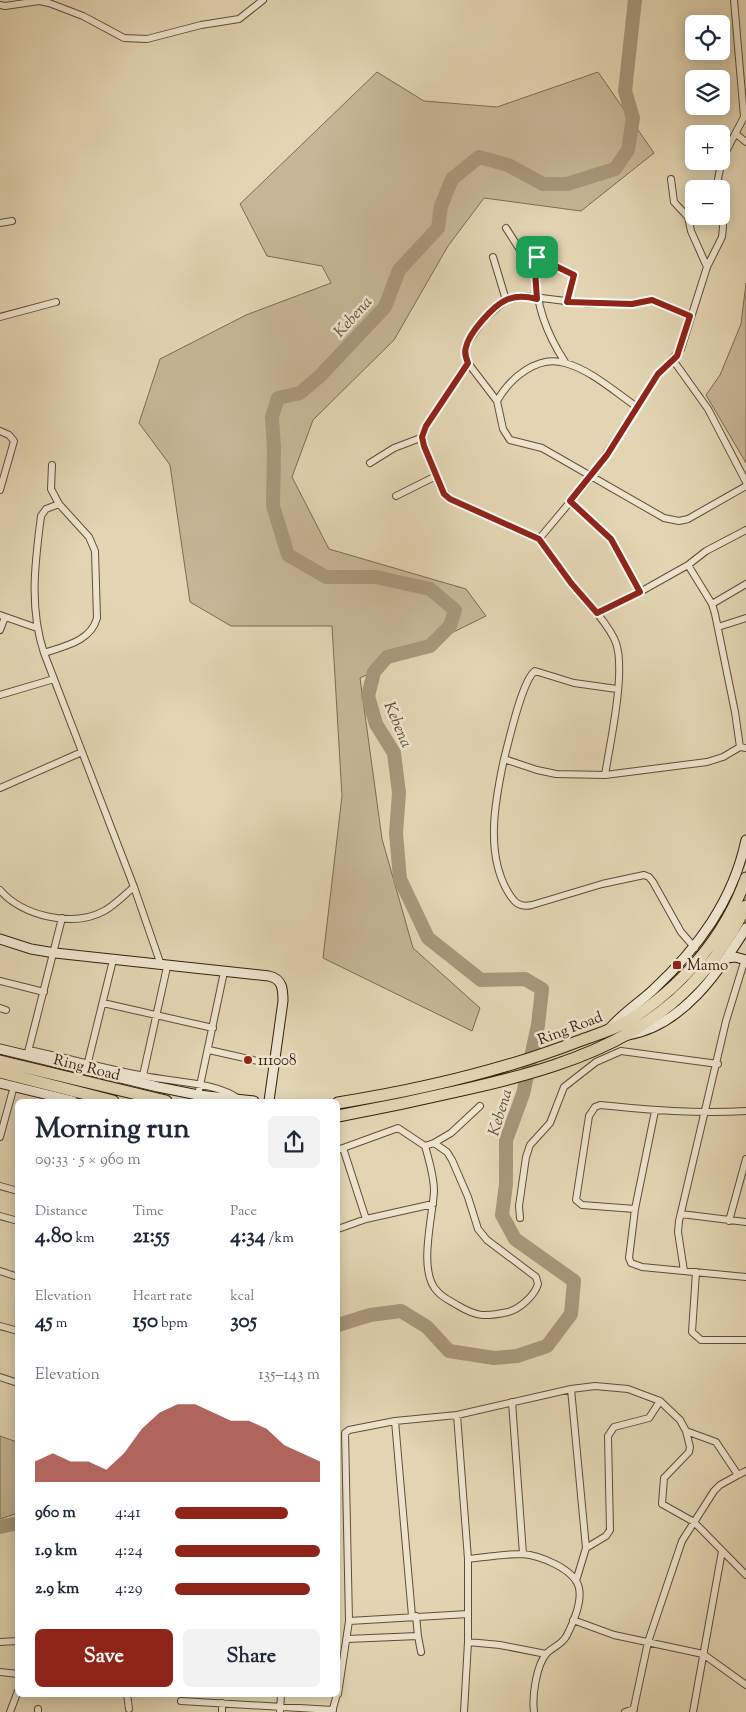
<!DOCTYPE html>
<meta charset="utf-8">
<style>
body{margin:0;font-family:"Sorts Mill Goudy",serif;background:#f2f2f3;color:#1f2937;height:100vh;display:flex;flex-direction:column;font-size:19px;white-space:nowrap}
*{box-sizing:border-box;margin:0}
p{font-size:16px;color:#747a83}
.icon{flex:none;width:28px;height:28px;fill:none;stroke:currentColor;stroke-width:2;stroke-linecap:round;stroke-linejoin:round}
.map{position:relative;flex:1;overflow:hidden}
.side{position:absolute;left:15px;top:1099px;width:325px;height:598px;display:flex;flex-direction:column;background:#fff;border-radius:8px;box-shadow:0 2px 12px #0003}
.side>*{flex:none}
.tools{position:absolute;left:685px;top:15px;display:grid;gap:10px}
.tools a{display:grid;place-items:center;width:45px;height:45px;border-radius:8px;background:#fff;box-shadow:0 2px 12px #0003;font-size:25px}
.pin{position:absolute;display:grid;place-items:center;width:42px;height:42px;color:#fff;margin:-21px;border-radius:10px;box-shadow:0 2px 8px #0006}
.round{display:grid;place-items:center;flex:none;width:52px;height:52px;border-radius:8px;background:#f2f2f3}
.headline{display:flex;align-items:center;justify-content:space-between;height:85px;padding:0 20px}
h1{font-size:28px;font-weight:700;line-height:38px}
.figures{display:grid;grid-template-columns:repeat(3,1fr);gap:8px;height:85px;padding:5px 20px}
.figures div{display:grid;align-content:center}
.figures b{font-size:21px;font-weight:700}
.figures small{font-size:14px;font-weight:400}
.figures p{font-size:14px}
.chart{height:140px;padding:10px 20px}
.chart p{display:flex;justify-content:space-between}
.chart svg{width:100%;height:90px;margin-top:5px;fill:#8f2418;opacity:.7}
.action{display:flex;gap:10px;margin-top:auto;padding:10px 20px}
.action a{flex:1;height:58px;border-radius:8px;background:#8f2418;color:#fff;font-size:20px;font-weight:700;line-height:58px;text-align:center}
.action a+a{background:#f2f2f3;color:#1f2937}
ul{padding:0 20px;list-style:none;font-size:16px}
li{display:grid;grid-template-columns:80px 60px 1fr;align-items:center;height:38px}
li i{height:12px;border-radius:6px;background:#8f2418}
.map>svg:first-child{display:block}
.green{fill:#c6b697;stroke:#7e6b52}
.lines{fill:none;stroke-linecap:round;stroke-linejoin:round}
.river{stroke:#a8977b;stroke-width:14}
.street-casing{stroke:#614d36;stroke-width:8}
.secondary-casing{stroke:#36200d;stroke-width:11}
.highway-casing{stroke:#36200d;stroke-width:13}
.street{stroke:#ede4ce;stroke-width:6}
.secondary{stroke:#ede4ce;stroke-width:9}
.highway{stroke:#e3d5b3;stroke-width:11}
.route-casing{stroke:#fff;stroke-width:10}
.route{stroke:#8f2418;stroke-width:6}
.poi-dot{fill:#8f2418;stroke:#ede4ce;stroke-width:2}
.labels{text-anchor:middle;stroke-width:5;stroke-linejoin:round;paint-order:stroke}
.poi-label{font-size:15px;fill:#36200d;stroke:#ede4ce;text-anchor:start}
.street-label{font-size:15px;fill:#36200d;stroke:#ede4ce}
.water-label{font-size:16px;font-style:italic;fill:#5e4a34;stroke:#ede4ce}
</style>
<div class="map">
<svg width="746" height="1712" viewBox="0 0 746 1712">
<rect width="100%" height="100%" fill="#e3d5b3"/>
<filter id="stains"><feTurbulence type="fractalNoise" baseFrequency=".004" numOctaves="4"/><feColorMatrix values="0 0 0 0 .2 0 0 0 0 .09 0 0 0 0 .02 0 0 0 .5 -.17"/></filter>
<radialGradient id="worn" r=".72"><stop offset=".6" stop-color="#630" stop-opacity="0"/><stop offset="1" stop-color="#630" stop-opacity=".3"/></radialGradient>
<path class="green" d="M377 72 424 101 497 107 598 72 654 153 581 211 484 198 448 246 394 340 313 420 292 477 329 549 466 589 486 616 360 678 382 839 413 948 480 1008 472 1031 323 958 342 796 332 626H231L190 602 170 465 139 423 160 359 246 315 331 283 322 266 267 256 240 204Z
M746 283V463L706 395 720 375 741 324Z
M0 1436 17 1442 18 1513 0 1519Z"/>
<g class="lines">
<path class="river" d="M338 1325 370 1315 401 1311 427 1327 449 1351 494 1358 517 1356 547 1346 571 1314 574 1281 515 1239 502 1215 506 1184V1140L523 1094 538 1025 542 989 525 979 481 980 428 938 400 879 396 833 399 793 394 753 376 724 368 696 374 672 387 657 430 646 450 626 455 610 430 589 376 577H326L288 555 273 506 274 449 272 417 278 398 300 393 320 376 385 307 399 270 438 228 441 206 452 179 479 157 508 165 543 184H567L615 169 628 150 633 118 625 91 635 0
M0 1527 18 1523"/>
<defs>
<path id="street" d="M0 5 5 6 39 1 49 3 83 16 124 38 147 39 201 25 239 19 263 0
M736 134 746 142
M671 179 674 202 688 217 691 231 707 267
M720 189 718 179 722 159 744 117 734 0
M721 199 723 227 722 237 707 267 681 349 658 375 591 477 539 539 571 583 597 613 640 592 688 565 712 604 715 614 735 712 740 747 746 748
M0 223 12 221
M506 228 520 250 574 275 567 302
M493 257 506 300
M537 257C532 296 544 330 565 362
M690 316 652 300 632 304H590L525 296 506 300 483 320 467 344 465 352 468 363 497 401 503 429 510 440 542 448 664 518 679 521 688 519 746 486
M0 317 56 302
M673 360 708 409 746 482
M468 363 427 425 423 437 424 445 440 487 450 499 539 539
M497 401C510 378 537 355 565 363 591 370 615 392 637 407
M0 431 9 435 14 441 0 490
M370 463 394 448 423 437
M396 496 436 476
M570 501 611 539 640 592
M59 504 46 509 41 516C35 562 29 608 44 653L134 887 161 965
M688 565 706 551 746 530
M712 604 746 584
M597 613C604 622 612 632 616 643 626 672 610 743 605 775
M0 615 37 628
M718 627 746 618
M0 630 5 617
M44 653C65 646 91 641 97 618L95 551 89 537 59 504 51 489 52 465
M0 695 54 679
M504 759C509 741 522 680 535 671L574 683 617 689
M0 788 82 752
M0 890C22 916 73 928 104 911 115 905 124 895 134 887
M695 948 681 932 653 882 649 877 644 875 602 884 532 905C519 908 514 902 508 892 485 853 495 801 504 759L537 770 556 774 605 775 707 762 723 757 740 747
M0 981 44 992
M103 1003 213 1028
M0 1008 6 1010
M29 1050C67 1058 106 1069 144 1076 172 1082 218 1082 240 1100
M209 1050 275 1065
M28 1052 62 918
M87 1066 113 960
M142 1080 167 967
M198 1095 224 972
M655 1111 635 1209 629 1258 631 1263 642 1267 746 1277
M0 1137 14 1086
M434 1143 451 1133 480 1106
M343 1148 398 1128 425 1146 434 1143 447 1152 452 1160 468 1197 478 1229 487 1240 536 1277 538 1284C535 1295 520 1309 508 1312 485 1317 477 1317 457 1305 451 1301 443 1298 438 1292 417 1273 433 1216 434 1191 434 1176 429 1160 425 1146
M338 1150 343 1148 366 1219
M0 1186 18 1191
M635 1209 582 1205 576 1200 589 1116 595 1107 600 1105C649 1110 697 1114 746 1111
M681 1214 746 1222
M0 1216 18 1221
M520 1218 519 1206 526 1157 530 1145 550 1123 564 1087 596 1062 621 1051 718 1064
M729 1221 746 1159
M338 1229 366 1219 433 1204
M0 1271 18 1277
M684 1271 678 1232 679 1221 726 1021 745 959
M696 1272 692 1332 701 1340H746
M0 1326 18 1331
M0 1377 18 1383
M571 1389 586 1548 576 1581
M512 1402 523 1554
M457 1415 468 1559V1642L464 1712
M395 1421 412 1616
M686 1431 690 1447 689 1452 664 1478 662 1504 694 1522 746 1575
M738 1475 746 1471
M586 1548 606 1536 610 1530 608 1436 614 1427 649 1418 660 1401
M468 1559C486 1557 504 1554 522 1554 539 1555 575 1569 579 1588 582 1602 573 1623 567 1635 562 1645 554 1646 547 1653 536 1665 532 1697 534 1712
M573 1620 614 1635 703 1654 746 1685
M349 1621 468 1614
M418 1636 421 1652
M347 1639 418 1636 416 1616
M0 1642 18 1641
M468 1642 500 1645 546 1654
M0 1672 18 1674
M127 1694 129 1709
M338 1694 349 1621 345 1433 349 1430 395 1421 457 1415 571 1389 595 1386 628 1389 660 1401 680 1420 686 1431 716 1442 738 1475 720 1485 714 1491 682 1541 648 1642 633 1712
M181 1701 333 1710
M10 1712 18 1691
M38 1712V1709
M222 1712V1703
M280 1712 281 1694
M332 1712 337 1694
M625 1712 634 1709
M693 1712 722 1551"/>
<path id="secondary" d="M0 939 31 949 55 953 269 976C282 979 283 988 283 1001L269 1101
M727 958 735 957 746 960
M610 1028C623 1013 639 1003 653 990 698 948 733 901 746 840
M628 1035C682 1026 719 972 746 928
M0 1049 158 1087 198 1095 254 1101
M0 1083 73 1101"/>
<path id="highway" d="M0 1061 166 1101
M0 1072 113 1101
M338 1103C419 1090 502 1071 579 1041 595 1035 613 1030 628 1021 681 988 725 937 746 878
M338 1116C381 1108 424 1099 467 1089 589 1061 687 1027 746 906"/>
</defs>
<use href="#street" class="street-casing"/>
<use href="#secondary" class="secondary-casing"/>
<use href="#highway" class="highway-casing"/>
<use href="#street" class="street"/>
<use href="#secondary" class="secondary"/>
<use href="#highway" class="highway"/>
</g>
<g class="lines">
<defs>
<path id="route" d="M537 257 574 275 567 302 632 304 652 300 690 316 677 356 658 374 607 455 570 501 611 539 640 592 597 613 571 583 539 539 450 499 444 494 424 446 422 437 426 426 468 363C466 358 464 353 466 347 469 333 493 306 506 300 516 295 526 296 537 299L535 271Z"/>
</defs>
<use href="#route" class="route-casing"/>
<use href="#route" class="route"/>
</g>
<g class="poi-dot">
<rect x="672" y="960" width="10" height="10" rx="2.5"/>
<circle cx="248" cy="1060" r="5"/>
</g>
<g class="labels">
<g class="poi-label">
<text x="687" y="970">Mamo</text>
<text x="258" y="1065">111008</text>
</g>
<g class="street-label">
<text transform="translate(570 1028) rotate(-21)" y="5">Ring Road</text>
<text transform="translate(87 1067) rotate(14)" y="5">Ring Road</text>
</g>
<g class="water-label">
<text transform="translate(352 316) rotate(-48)" y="6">Kebena</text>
<text transform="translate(399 724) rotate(67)" y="6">Kebena</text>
<text transform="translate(499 1112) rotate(-73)" y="6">Kebena</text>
</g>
</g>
<rect width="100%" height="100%" filter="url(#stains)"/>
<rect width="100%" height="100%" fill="url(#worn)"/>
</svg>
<div class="tools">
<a><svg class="icon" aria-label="locate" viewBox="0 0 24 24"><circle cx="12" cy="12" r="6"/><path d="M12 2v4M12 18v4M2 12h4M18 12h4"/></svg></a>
<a><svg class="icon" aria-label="layers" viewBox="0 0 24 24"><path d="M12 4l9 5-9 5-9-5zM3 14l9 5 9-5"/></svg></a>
<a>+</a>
<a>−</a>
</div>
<div class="pin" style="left:537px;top:257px;background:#1e9e55"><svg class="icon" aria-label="arrive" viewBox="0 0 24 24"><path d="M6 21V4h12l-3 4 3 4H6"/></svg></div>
<section class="side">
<div class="headline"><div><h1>Morning run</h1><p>09:33 · 5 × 960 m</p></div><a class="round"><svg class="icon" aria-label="share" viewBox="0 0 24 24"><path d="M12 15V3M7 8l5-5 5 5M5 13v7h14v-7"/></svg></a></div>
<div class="figures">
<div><p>Distance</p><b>4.80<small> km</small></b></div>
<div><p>Time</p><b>21:55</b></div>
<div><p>Pace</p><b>4:34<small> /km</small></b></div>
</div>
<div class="figures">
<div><p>Elevation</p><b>45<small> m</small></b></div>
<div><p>Heart rate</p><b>150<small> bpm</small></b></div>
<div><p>kcal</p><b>305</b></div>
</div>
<div class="chart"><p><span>Elevation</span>135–143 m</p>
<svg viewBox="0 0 160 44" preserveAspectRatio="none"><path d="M0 44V34L10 30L20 34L30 34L40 38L50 30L60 18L70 10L80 6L90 6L100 10L110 14L120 14L130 18L140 26L150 30L160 34V44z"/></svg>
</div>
<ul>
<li><b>960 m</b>4:41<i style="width:78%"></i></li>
<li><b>1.9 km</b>4:24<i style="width:100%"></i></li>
<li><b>2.9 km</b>4:29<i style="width:93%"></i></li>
</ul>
<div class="action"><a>Save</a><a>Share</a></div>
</section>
</div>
